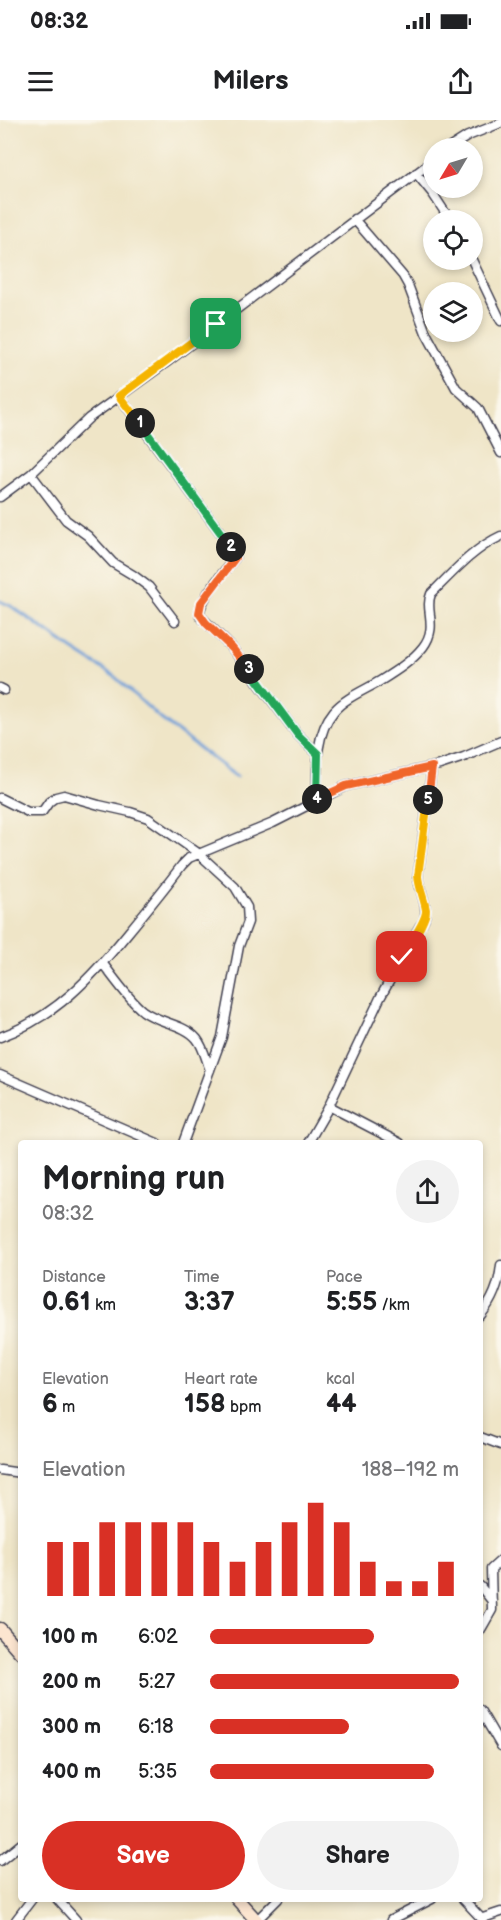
<!DOCTYPE html>
<meta charset="utf-8">
<style>
body{margin:0;font-family:"Balsamiq Sans",sans-serif;background:#f2f2f2;color:#202124;height:100vh;display:flex;flex-direction:column;font-size:22px;white-space:nowrap}
*{box-sizing:border-box;margin:0}
p{font-size:20px;color:#757577}
.icon{flex:none;width:33px;height:33px;fill:none;stroke:currentColor;stroke-width:2;stroke-linecap:round;stroke-linejoin:round}
.map{position:relative;flex:1;overflow:hidden}
.details{position:absolute;left:18px;top:1020px;width:465px;height:762px;display:flex;flex-direction:column;background:#fff;border-radius:6px;box-shadow:0 3px 9px #0003}
.details>*{flex:none}
.needle{width:39px;rotate:232deg}
.buttons{position:absolute;left:423px;top:18px;display:grid;gap:12px}
.buttons a{display:grid;place-items:center;width:60px;height:60px;border-radius:50%;background:#fff;box-shadow:0 3px 9px #0003;font-size:30px}
.pin{position:absolute;display:grid;place-items:center;width:51px;height:51px;color:#fff;margin:-26px;border-radius:12px;box-shadow:0 3px 9px #0006}
.km{position:absolute;width:30px;height:30px;margin:-15px;border-radius:50%;background:#222;color:#fff;font-size:16px;line-height:30px;text-align:center}
.round{display:grid;place-items:center;flex:none;width:63px;height:63px;border-radius:32px;background:#f2f2f2}
.summary{display:flex;align-items:center;justify-content:space-between;height:102px;padding:0 24px}
h1{font-size:33px;font-weight:700;line-height:45px}
.metrics{display:grid;grid-template-columns:repeat(3,1fr);gap:9px;height:102px;padding:6px 24px}
.metrics div{display:grid;align-content:center}
.metrics b{font-size:26px;font-weight:700}
.metrics small{font-size:16px;font-weight:400}
.metrics p{font-size:16px}
.chart{height:168px;padding:12px 24px}
.chart p{display:flex;justify-content:space-between}
.chart svg{width:100%;height:108px;margin-top:6px;stroke:#d93025;stroke-width:6}
.cta{display:flex;gap:12px;margin-top:auto;padding:12px 24px}
.cta a{flex:1;height:69px;border-radius:36px;background:#d93025;color:#fff;font-size:24px;font-weight:700;line-height:69px;text-align:center}
.cta a+a{background:#f2f2f2;color:#202124}
ul{padding:0 24px;list-style:none;font-size:20px}
li{display:grid;grid-template-columns:96px 72px 1fr;align-items:center;height:45px}
li i{height:15px;border-radius:8px;background:#d93025}
.status{display:flex;justify-content:space-between;align-items:center;height:42px;padding:0 30px;background:#fff;direction:ltr}
.status svg{height:16px;fill:currentColor}
header{display:flex;justify-content:space-between;align-items:center;height:78px;padding:0 24px;background:#fff;font-size:27px;font-weight:700}
.map>svg:first-child{display:block}
.lines{fill:none;stroke-linecap:round;stroke-linejoin:round}
.stream{stroke:#6f9fd8;stroke-width:3}
.minor-casing{stroke:#413f50;stroke-width:11}
.secondary-casing{stroke:#413f50;stroke-width:15}
.minor{stroke:#fff;stroke-width:8}
.secondary{stroke:#fce5d0;stroke-width:12}
.split-1-casing{stroke:#fff;stroke-width:12}
.split-2-casing{stroke:#fff;stroke-width:12}
.split-3-casing{stroke:#fff;stroke-width:12}
.split-4-casing{stroke:#fff;stroke-width:12}
.split-5-casing{stroke:#fff;stroke-width:12}
.split-6-casing{stroke:#fff;stroke-width:12}
.split-1{stroke:#f5b400;stroke-width:8}
.split-2{stroke:#22a559;stroke-width:8}
.split-3{stroke:#f0652b;stroke-width:8}
.split-4{stroke:#22a559;stroke-width:8}
.split-5{stroke:#f0652b;stroke-width:8}
.split-6{stroke:#f5b400;stroke-width:8}
</style>
<div class="status"><b>08:32</b><svg viewBox="0 0 49 12"><path d="M0 12V9h3v3zM5 12V6h3v6zM10 12V3h3v9zM15 12V0h3v12zM26 1h20v11H26zM47 4h2v5h-2z"/></svg></div>
<header><svg class="icon" aria-label="menu" viewBox="0 0 24 24"><path d="M4 6h16M4 12h16M4 18h16"/></svg>Milers<svg class="icon" aria-label="share" viewBox="0 0 24 24"><path d="M12 15V3M7 8l5-5 5 5M5 13v7h14v-7"/></svg></header>
<div class="map">
<svg width="501" height="1800" viewBox="0 0 501 1800">
<rect width="100%" height="100%" fill="#fbf7ec"/>
<filter id="ink" filterUnits="userSpaceOnUse"><feTurbulence type="fractalNoise" baseFrequency=".0167" numOctaves="2"/><feDisplacementMap in="SourceGraphic" scale="12" xChannelSelector="R" yChannelSelector="G"/><feConvolveMatrix kernelMatrix="1 2 1 2 8 2 1 2 1" color-interpolation-filters="sRGB"/></filter>
<filter id="wash" filterUnits="userSpaceOnUse"><feTurbulence type="fractalNoise" baseFrequency=".008" numOctaves="4" result="noise"/><feDisplacementMap in="SourceGraphic" scale="24" xChannelSelector="R" yChannelSelector="G"/><feGaussianBlur stdDeviation="1.35" result="paint"/><feColorMatrix in="noise" values="0 0 0 0 0 0 0 0 0 0 0 0 0 0 0 0 0 1.4 0 .05"/><feComposite in="paint" operator="in"/></filter>
<g filter="url(#wash)">
<rect width="100%" height="100%" fill="#efe5c7"/>
<g class="lines">
<path class="stream" d="M0 481 11 486 72 529 114 556 161 599 237 657"/>
</g>
</g>
<g filter="url(#ink)">
<g class="lines">
<defs>
<path id="minor" d="M449 28 468 16 501 3
M416 53 433 74 450 100
M354 99 403 156 408 165 426 213 456 268 478 288 501 333
M472 140 501 201
M119 276 234 431 235 438C225 451 197 481 200 496L232 528 298 615 318 634
M31 354 66 400 88 416 113 443 133 455 149 467 175 501
M0 377 31 354 89 298 167 242 434 40
M0 568 4 570
M0 678 28 692H42L49 682 56 677 64 675 99 685 130 692 148 698 198 733 235 767 247 787 248 802 239 826 222 917 183 1023
M317 680C317 650 314 615 334 591 345 578 365 570 380 561 396 551 412 541 423 527 439 506 424 490 431 474 453 452 473 429 501 416
M103 844C114 858 129 880 143 891 159 903 185 904 197 919 204 928 206 940 210 950
M0 917C55 897 91 858 127 814 146 791 164 769 182 745L189 738 273 703 346 666 440 645 464 637 501 621
M0 955 157 1023
M329 986 400 1023
M308 1023 327 990 380 878 420 806C433 792 419 773 418 756L432 647
M480 1196C493 1180 499 1165 501 1145
M480 1317 501 1325
M0 1350 21 1353
M480 1466 492 1481
M480 1511 492 1490 491 1449 501 1440
M480 1590 501 1626
M0 1741 21 1724
M57 1779 76 1800
M463 1779 480 1797 483 1798 501 1792
M16 1800 32 1779
M257 1800 278 1779
M391 1800 432 1779"/>
<path id="secondary" d="M0 1509 21 1533
M237 1779 256 1800"/>
</defs>
<use href="#minor" class="minor-casing"/>
<use href="#secondary" class="secondary-casing"/>
<use href="#minor" class="minor"/>
<use href="#secondary" class="secondary"/>
</g>
</g>
<g class="lines" filter="url(#ink)">
<defs>
<path id="split-1" d="M140 303 119 276 216 204"/>
<path id="split-2" d="M140 303 231 427"/>
<path id="split-3" d="M231 427 234 431 235 438 201 483 199 493 206 503 232 528 249 549"/>
<path id="split-4" d="M249 549 298 615 318 634 317 679"/>
<path id="split-5" d="M317 679 346 666 432 647 428 680"/>
<path id="split-6" d="M402 837C408 826 427 800 426 790 424 778 419 768 418 756L428 680"/>
</defs>
<use href="#split-1" class="split-1-casing"/>
<use href="#split-2" class="split-2-casing"/>
<use href="#split-3" class="split-3-casing"/>
<use href="#split-4" class="split-4-casing"/>
<use href="#split-5" class="split-5-casing"/>
<use href="#split-6" class="split-6-casing"/>
<use href="#split-1" class="split-1"/>
<use href="#split-2" class="split-2"/>
<use href="#split-3" class="split-3"/>
<use href="#split-4" class="split-4"/>
<use href="#split-5" class="split-5"/>
<use href="#split-6" class="split-6"/>
</g>
</svg>
<div class="buttons">
<a><svg class="needle" viewBox="-14 -14 28 28"><path d="M0-13l5 13h-10z" fill="#e53935"/><path d="M0 13l5-13h-10z" fill="#757577"/></svg></a>
<a><svg class="icon" aria-label="locate" viewBox="0 0 24 24"><circle cx="12" cy="12" r="6"/><path d="M12 2v4M12 18v4M2 12h4M18 12h4"/></svg></a>
<a><svg class="icon" aria-label="layers" viewBox="0 0 24 24"><path d="M12 4l9 5-9 5-9-5zM3 14l9 5 9-5"/></svg></a>
</div>
<div class="pin" style="left:216px;top:204px;background:#1e9e55"><svg class="icon" aria-label="arrive" viewBox="0 0 24 24"><path d="M6 21V4h12l-3 4 3 4H6"/></svg></div>
<div class="pin" style="left:402px;top:837px;background:#d93025"><svg class="icon" aria-label="check" viewBox="0 0 24 24"><path d="M5 12l5 5 9-10"/></svg></div>
<b class="km" style="left:140px;top:303px">1</b>
<b class="km" style="left:231px;top:427px">2</b>
<b class="km" style="left:249px;top:549px">3</b>
<b class="km" style="left:317px;top:679px">4</b>
<b class="km" style="left:428px;top:680px">5</b>
<section class="details">
<div class="summary"><div><h1>Morning run</h1><p>08:32</p></div><a class="round"><svg class="icon" aria-label="share" viewBox="0 0 24 24"><path d="M12 15V3M7 8l5-5 5 5M5 13v7h14v-7"/></svg></a></div>
<div class="metrics">
<div><p>Distance</p><b>0.61<small> km</small></b></div>
<div><p>Time</p><b>3:37</b></div>
<div><p>Pace</p><b>5:55<small> /km</small></b></div>
</div>
<div class="metrics">
<div><p>Elevation</p><b>6<small> m</small></b></div>
<div><p>Heart rate</p><b>158<small> bpm</small></b></div>
<div><p>kcal</p><b>44</b></div>
</div>
<div class="chart"><p><span>Elevation</span>188–192 m</p>
<svg viewBox="0 0 160 44" preserveAspectRatio="none"><path d="M5 44V22M15 44V22M25 44V14M35 44V14M45 44V14M55 44V14M65 44V22M75 44V30M85 44V22M95 44V14M105 44V6M115 44V14M125 44V30M135 44V38M145 44V38M155 44V30"/></svg>
</div>
<ul>
<li><b>100 m</b>6:02<i style="width:66%"></i></li>
<li><b>200 m</b>5:27<i style="width:100%"></i></li>
<li><b>300 m</b>6:18<i style="width:56%"></i></li>
<li><b>400 m</b>5:35<i style="width:90%"></i></li>
</ul>
<div class="cta"><a>Save</a><a>Share</a></div>
</section>
</div>
